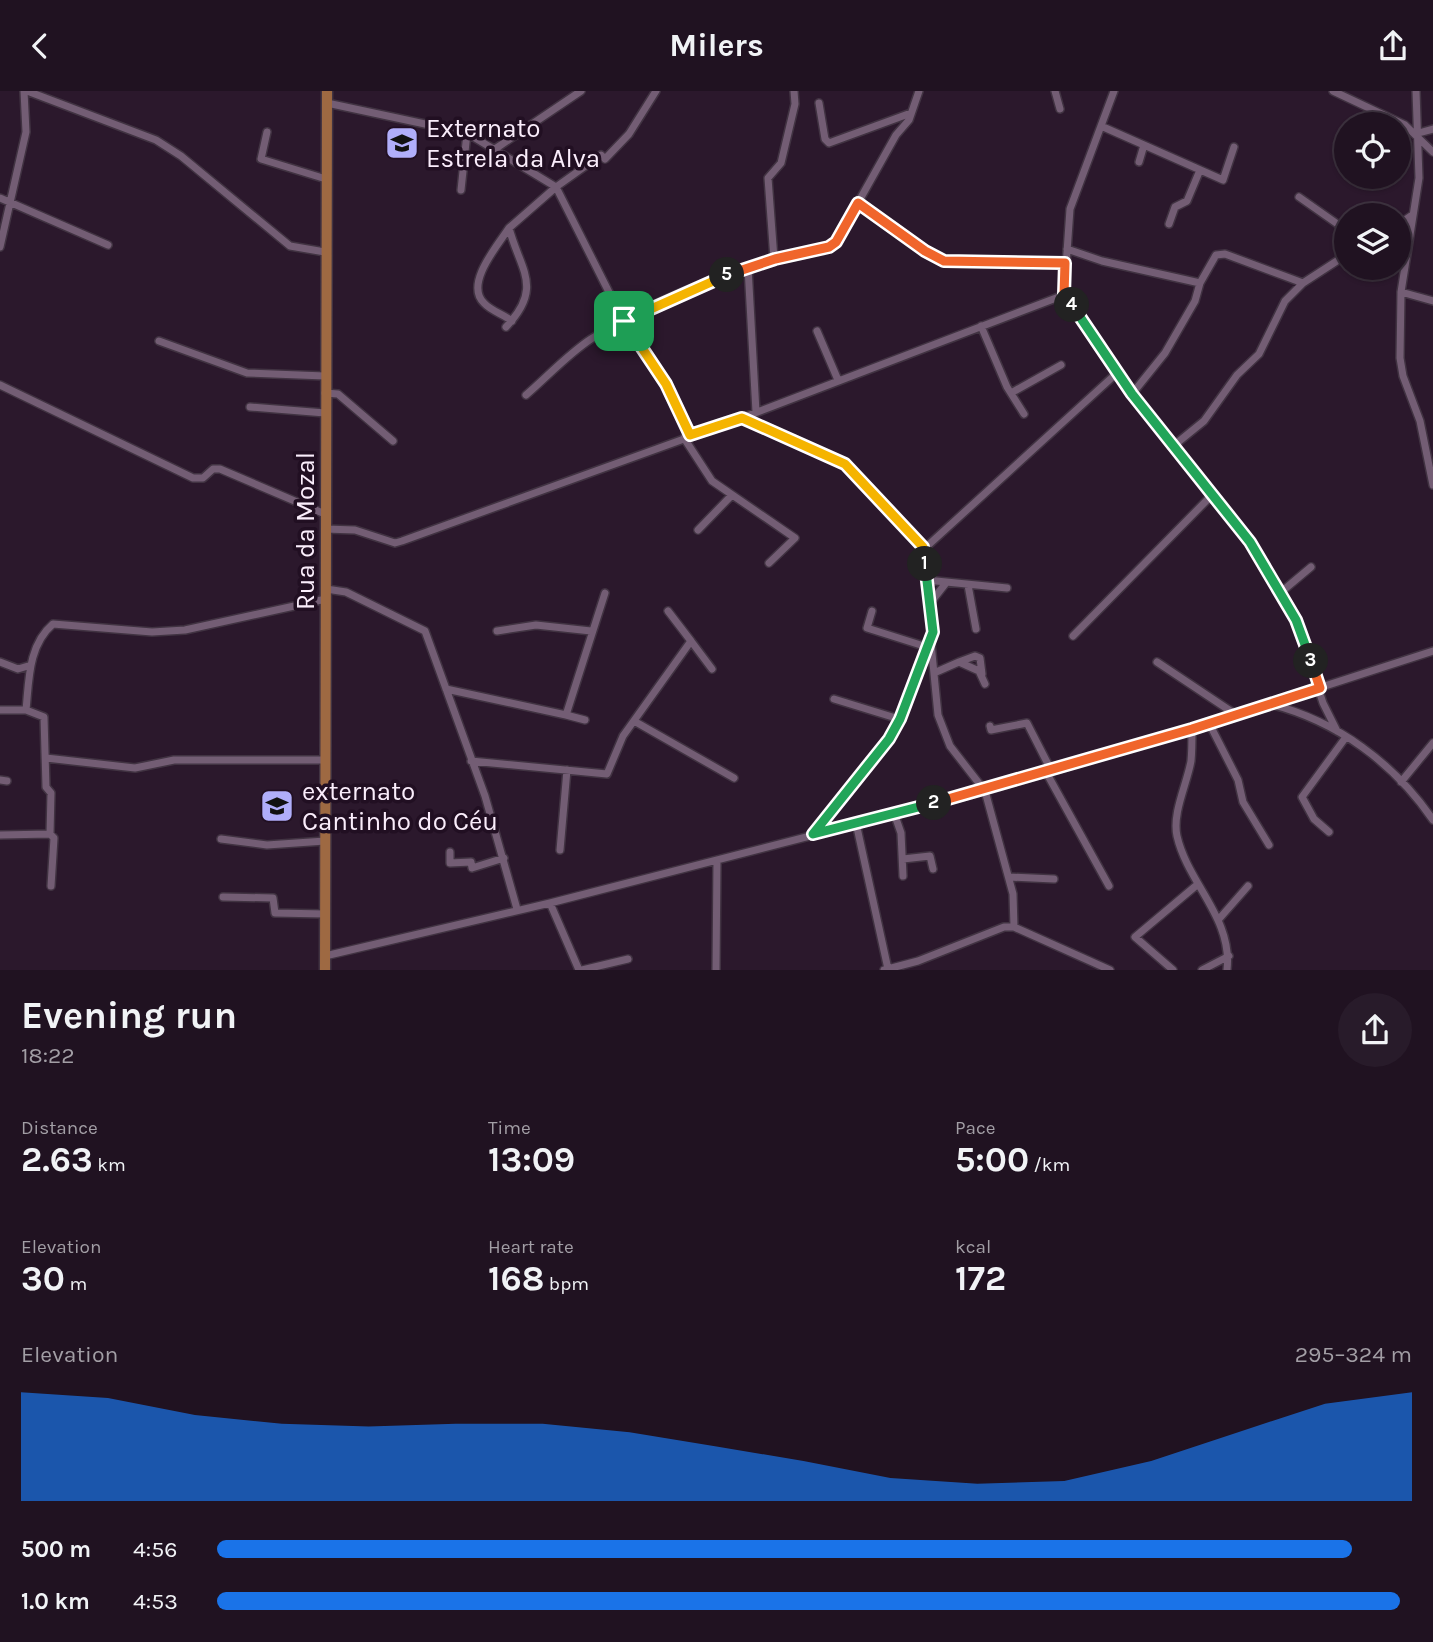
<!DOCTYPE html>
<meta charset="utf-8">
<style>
body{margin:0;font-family:Karla,sans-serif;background:#281b2a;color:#f1f3f6;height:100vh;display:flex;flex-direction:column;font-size:26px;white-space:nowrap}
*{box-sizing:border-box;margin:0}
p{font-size:23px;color:#a29ea5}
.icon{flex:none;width:38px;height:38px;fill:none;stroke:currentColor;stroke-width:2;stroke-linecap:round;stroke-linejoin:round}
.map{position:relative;height:879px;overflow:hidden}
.panel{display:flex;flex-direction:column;background:#201221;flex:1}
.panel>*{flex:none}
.fabs{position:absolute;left:1334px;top:21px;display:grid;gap:14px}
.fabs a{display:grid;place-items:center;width:77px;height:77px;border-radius:50%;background:#201221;box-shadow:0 2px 5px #0004,0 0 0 2px #3d323f;font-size:35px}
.pin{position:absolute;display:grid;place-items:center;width:60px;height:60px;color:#fff;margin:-30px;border-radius:14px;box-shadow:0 4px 10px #0006}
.km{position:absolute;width:35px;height:35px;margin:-18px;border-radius:50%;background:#222;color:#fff;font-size:19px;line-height:35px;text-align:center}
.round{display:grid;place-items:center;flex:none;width:74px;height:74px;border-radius:37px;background:#281b2a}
.headline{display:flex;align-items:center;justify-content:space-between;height:119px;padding:0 21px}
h1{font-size:38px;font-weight:700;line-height:52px}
.stats{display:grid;grid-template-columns:repeat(3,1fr);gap:10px;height:119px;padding:7px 21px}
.stats div{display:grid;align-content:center}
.stats b{font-size:35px;font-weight:700}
.stats small{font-size:19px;font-weight:400}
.stats p{font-size:19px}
.chart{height:196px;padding:14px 21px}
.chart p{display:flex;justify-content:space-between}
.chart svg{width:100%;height:126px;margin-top:7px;fill:#1a73e8;opacity:.7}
ul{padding:0 21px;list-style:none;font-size:23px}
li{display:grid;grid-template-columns:112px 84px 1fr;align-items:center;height:52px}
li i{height:18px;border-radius:9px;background:#1a73e8}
header{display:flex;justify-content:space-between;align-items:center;height:91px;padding:0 21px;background:#201221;font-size:32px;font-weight:700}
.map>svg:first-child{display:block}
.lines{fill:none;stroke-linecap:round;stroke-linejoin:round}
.minor-casing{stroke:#413342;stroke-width:10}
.major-casing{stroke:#413342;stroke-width:13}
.minor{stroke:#735d74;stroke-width:7}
.major{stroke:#9e6942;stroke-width:10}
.split-1-casing{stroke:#fff;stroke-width:14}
.split-2-casing{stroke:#fff;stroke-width:14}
.split-3-casing{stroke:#fff;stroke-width:14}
.split-4-casing{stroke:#fff;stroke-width:14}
.split-5-casing{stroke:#fff;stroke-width:14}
.split-6-casing{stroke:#fff;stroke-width:14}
.split-1{stroke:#f5b400;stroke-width:9}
.split-2{stroke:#22a559;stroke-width:9}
.split-3{stroke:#f0652b;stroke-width:9}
.split-4{stroke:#22a559;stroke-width:9}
.split-5{stroke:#f0652b;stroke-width:9}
.split-6{stroke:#f5b400;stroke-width:9}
.labels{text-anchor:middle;stroke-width:7;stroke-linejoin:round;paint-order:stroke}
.poi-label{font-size:26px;fill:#faedfb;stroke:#210f22;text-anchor:start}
.street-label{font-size:26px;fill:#faedfb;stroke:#210f22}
</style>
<header><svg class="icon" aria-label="back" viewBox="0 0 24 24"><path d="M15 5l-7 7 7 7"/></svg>Milers<svg class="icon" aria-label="share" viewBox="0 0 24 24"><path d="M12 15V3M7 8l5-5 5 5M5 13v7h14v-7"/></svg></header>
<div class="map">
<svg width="1433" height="879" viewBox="0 0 1433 879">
<rect width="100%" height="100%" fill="#2b182c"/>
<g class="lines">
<defs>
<path id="minor" d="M27 0 156 49 181 65 290 155 325 161
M1055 0 1060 18
M1114 0 1070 118 1064 204 1132 303 1250 451 1296 529 1323 612 1337 640
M1333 0 1405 34 1433 61
M1416 0 1419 87 1401 201 1400 267 1403 285 1420 330 1433 394
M327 12 467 42 556 96 624 231 666 293 690 344
M819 12 825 48 829 52 911 22
M1101 35 1223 89 1234 56
M267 41 261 68 326 88
M1415 43 1433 38
M495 58 581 0
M1139 71 1144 54
M461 99 467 42
M1299 106 1346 139
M0 107 108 154
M858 112 925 160 944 170 1065 172
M1169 133 1175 116 1187 110 1200 79
M1398 134 1411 125
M509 137C498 154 464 193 484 212 491 220 503 223 512 230
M0 156 26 41 24 0
M1067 158 1102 170 1200 192
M774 168 768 87 781 72 795 13 794 0
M748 176 756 321
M1401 201 1433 210
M981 235 1007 296 1024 323
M506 236C544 196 520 179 509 137L556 96 601 64 605 68 629 43 656 0
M817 240 838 289
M159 250 247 282 325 285
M0 294 193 387H203L213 378H220L325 423
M325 302 338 303 393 350
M1011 302 1061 274
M1132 303 1165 262 1195 210 1200 192 1216 164 1225 163 1303 192
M526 304C547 286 568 263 591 248 639 218 695 194 748 176 775 166 812 167 836 151L896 44 909 29 919 0
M250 316 325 322
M742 327 845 373 924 458 933 541 899 628 889 648 814 742
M684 347 712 390 795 447 769 472
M1172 356 1204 330 1237 284 1259 263 1285 210 1303 192 1346 164
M325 438 355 439 395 452 402 450 742 327 1064 204
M698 439 731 405
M924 458 1118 281
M926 489 1007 497
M968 494 976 538
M326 498 346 501 425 540 485 705 517 818
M1280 502 1311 476
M931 511 946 492
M668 520 691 550
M872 520 867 537 927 556
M497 540 536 534 591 540
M1073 545 1211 405
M931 552 938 624 950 655 985 700 1013 803 1014 836
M0 571 18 578 28 575
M959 571 975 565 980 567 982 583
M1157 571 1235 623
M934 582 959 571 979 580 985 593
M446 598 566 624 605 502
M834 608 899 628
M1270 613C1337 630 1394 672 1433 729
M0 619H26C29 590 28 554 53 533L152 541 185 539 326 508
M26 619 44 626 46 696 51 702 50 743 54 747 51 795
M566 624 585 629
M634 630 734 687
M1209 632 1238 689 1243 711 1269 754
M990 635 991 639 1027 632 1051 679
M1192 638C1192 649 1192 660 1191 670 1187 693 1172 722 1177 745 1188 793 1233 827 1227 879
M46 667 135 677 174 669H325
M471 670 607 683 623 645 691 550 712 578
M1046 681 1109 795
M0 689 7 690
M1401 691 1433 652
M894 722 901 742 903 785
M856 732 888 878
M1329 741 1314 728 1302 706 1346 646
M0 744 50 743
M221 748 267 754 325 750
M560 759 567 679
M450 761V772L471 771 472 777 504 767
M903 768 930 765 933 778
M1009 786 1054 788
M223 806 273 807 275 822 325 823
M550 812 579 879
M1219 828 1248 795
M325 865 550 812 985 700 1192 638 1433 560
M582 879 628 868
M716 879 717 770
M884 879 918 870 1004 836H1014L1110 879
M1173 879 1135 846 1198 793
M1202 879 1229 865"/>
<path id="major" d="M325 879 327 0"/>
</defs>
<use href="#minor" class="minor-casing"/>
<use href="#major" class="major-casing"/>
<use href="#minor" class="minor"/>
<use href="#major" class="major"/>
</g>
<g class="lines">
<defs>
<path id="split-1" d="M624 230 666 293 690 344 742 327 845 373 923 456 925 473"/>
<path id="split-2" d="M925 473 933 541 900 628 889 648 813 743 934 712"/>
<path id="split-3" d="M934 712 1192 638 1320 597 1311 570"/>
<path id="split-4" d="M1072 214 1132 303 1250 451 1296 529 1311 570"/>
<path id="split-5" d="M727 184 775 168 829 156 836 151 858 112 925 160 944 170 1065 172 1064 204 1072 214"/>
<path id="split-6" d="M624 230 727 184"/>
</defs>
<use href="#split-1" class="split-1-casing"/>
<use href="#split-2" class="split-2-casing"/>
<use href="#split-3" class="split-3-casing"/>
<use href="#split-4" class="split-4-casing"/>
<use href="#split-5" class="split-5-casing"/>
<use href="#split-6" class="split-6-casing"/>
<use href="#split-1" class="split-1"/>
<use href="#split-2" class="split-2"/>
<use href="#split-3" class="split-3"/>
<use href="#split-4" class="split-4"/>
<use href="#split-5" class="split-5"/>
<use href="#split-6" class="split-6"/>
</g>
<defs>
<symbol id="university-square" viewBox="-11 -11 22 22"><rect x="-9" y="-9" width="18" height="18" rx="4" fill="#b0aefa" stroke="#210f22"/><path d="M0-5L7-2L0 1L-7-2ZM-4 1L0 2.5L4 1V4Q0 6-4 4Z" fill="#111"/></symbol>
<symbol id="school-square" viewBox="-11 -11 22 22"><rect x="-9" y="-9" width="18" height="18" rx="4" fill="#b0aefa" stroke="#210f22"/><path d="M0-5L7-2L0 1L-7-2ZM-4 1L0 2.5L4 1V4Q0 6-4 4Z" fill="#111"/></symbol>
</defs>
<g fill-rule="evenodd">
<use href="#university-square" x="383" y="33" width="38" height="38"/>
<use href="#school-square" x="258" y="696" width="38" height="38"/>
</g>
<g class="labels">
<g class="poi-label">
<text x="426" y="46">Externato<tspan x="426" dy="30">Estrela da Alva</tspan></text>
<text x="302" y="709">externato<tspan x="302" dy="30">Cantinho do Céu</tspan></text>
</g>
<g class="street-label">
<text transform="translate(305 440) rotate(-90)" y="9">Rua da Mozal</text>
</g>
</g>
</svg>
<div class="fabs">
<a><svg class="icon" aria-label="locate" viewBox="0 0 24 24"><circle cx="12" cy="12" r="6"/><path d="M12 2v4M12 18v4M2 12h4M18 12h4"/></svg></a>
<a><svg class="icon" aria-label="layers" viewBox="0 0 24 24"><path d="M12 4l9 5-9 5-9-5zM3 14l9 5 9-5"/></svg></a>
</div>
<div class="pin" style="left:624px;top:230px;background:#1e9e55"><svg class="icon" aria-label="arrive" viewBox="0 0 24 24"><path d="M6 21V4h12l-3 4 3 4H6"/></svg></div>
<b class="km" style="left:925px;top:473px">1</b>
<b class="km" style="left:934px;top:712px">2</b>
<b class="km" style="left:1311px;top:570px">3</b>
<b class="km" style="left:1072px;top:214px">4</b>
<b class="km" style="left:727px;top:184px">5</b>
</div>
<section class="panel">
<div class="headline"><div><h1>Evening run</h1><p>18:22</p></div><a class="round"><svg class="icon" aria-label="share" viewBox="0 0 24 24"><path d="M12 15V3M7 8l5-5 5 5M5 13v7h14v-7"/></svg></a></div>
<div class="stats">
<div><p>Distance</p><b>2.63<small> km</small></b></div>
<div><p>Time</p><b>13:09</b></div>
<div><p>Pace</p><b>5:00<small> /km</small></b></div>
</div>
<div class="stats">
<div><p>Elevation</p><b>30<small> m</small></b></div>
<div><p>Heart rate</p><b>168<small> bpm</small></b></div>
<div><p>kcal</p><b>172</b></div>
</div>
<div class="chart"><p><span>Elevation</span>295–324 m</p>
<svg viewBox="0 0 160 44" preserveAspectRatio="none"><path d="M0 44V6L10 8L20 14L30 17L40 18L50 17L60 17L70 20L80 25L90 30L100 36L110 38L120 37L130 30L140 20L150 10L160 6V44z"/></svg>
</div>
<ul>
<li><b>500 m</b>4:56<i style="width:95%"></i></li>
<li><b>1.0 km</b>4:53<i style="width:99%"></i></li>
</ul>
</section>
